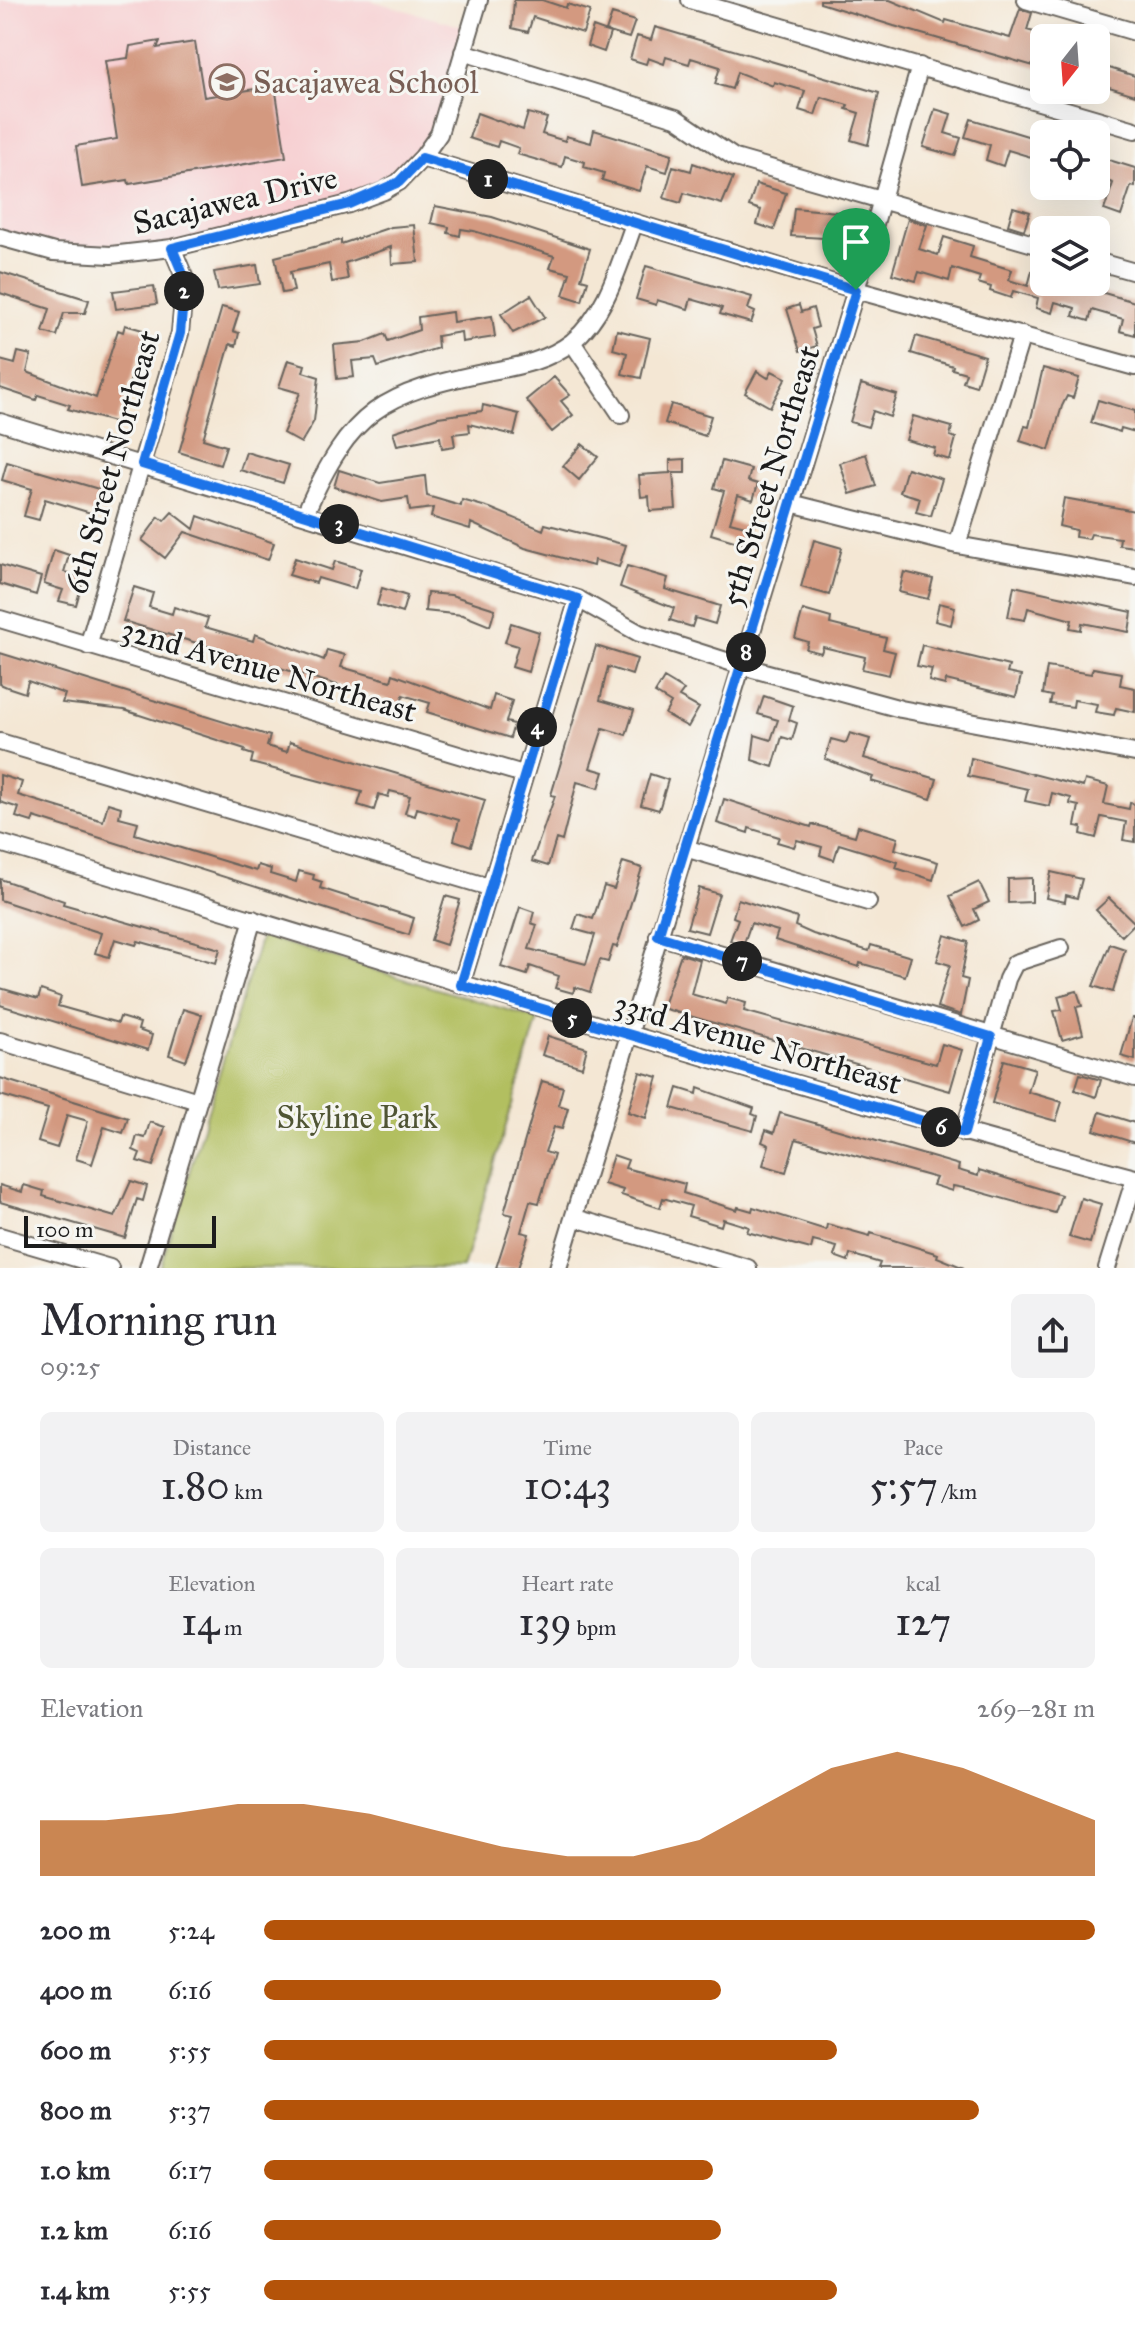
<!DOCTYPE html>
<meta charset="utf-8">
<style>
body{margin:0;font-family:"IM FELL Great Primer",serif;background:#f2f2f3;color:#2b2b33;height:100vh;display:flex;flex-direction:column;font-size:30px;white-space:nowrap}
*{box-sizing:border-box;margin:0}
p{font-size:26px;color:#7c7c81}
.icon{flex:none;width:44px;height:44px;fill:none;stroke:currentColor;stroke-width:2;stroke-linecap:round;stroke-linejoin:round}
.map{position:relative;height:1268px;overflow:hidden}
.panel{display:flex;flex-direction:column;background:#fff;flex:1}
.panel>*{flex:none}
.needle{width:52px;rotate:197deg}
.controls{position:absolute;left:1030px;top:24px;display:grid;gap:16px}
.controls a{display:grid;place-items:center;width:80px;height:80px;border-radius:12px;background:#fff;box-shadow:0 8px 32px #0002;font-size:40px}
.scale{position:absolute;left:24px;bottom:20px;width:192px;box-sizing:border-box;padding-left:8px;border:4px solid #1c1c1c;border-top:0;font-size:22px;line-height:28px;white-space:nowrap;color:#1c1c1c;-webkit-text-stroke:6px #f6f6f2;paint-order:stroke}
.pin{position:absolute;display:grid;place-items:center;width:68px;height:68px;color:#fff;margin:-82px -34px;border-radius:50% 50% 50% 0;rotate:-45deg;box-shadow:0 0 8px #0007}
.pin .icon{rotate:45deg}
.km{position:absolute;width:40px;height:40px;margin:-20px;border-radius:50%;background:#222;color:#fff;font-size:22px;line-height:40px;text-align:center}
.round{display:grid;place-items:center;flex:none;width:84px;height:84px;border-radius:12px;background:#f2f2f3}
.headline{display:flex;align-items:center;justify-content:space-between;height:136px;padding:0 40px}
h1{font-size:44px;font-weight:600;line-height:60px}
.figures{display:grid;grid-template-columns:repeat(3,1fr);gap:12px;height:136px;padding:8px 40px}
.figures div{display:grid;align-content:center;border-radius:12px;background:#f2f2f3;text-align:center}
.figures b{font-size:40px;font-weight:600}
.figures small{font-size:22px;font-weight:400}
.figures p{font-size:22px}
.chart{height:224px;padding:16px 40px}
.chart p{display:flex;justify-content:space-between}
.chart svg{width:100%;height:144px;margin-top:8px;fill:#b45309;opacity:.7}
ul{padding:0 40px;list-style:none;font-size:26px}
li{display:grid;grid-template-columns:128px 96px 1fr;align-items:center;height:60px}
li i{height:20px;border-radius:10px;background:#b45309}
.map>svg:first-child{display:block}
.built{fill:#f7cfd1}
.green{fill:#b2bf61;stroke:#676e3e;stroke-width:2}
.building{fill:#d39980}
.lines{fill:none;stroke-linecap:round;stroke-linejoin:round}
.minor-casing{stroke:#68635c;stroke-width:20}
.minor{stroke:#fff;stroke-width:16}
.route-casing{stroke:#fff;stroke-width:16}
.route{stroke:#1a73e8;stroke-width:10}
.labels{text-anchor:middle;stroke-width:6;stroke-linejoin:round;paint-order:stroke}
.education-label{font-size:32px;fill:#785e54;stroke:#f6f6f2;text-anchor:start}
.street-label{font-size:32px;fill:#1c1c1c;stroke:#f6f6f2}
.park-label{font-size:32px;fill:#505534;stroke:#f6f6f2}
</style>
<div class="map">
<svg width="1135" height="1268" viewBox="0 0 1135 1268">
<rect width="100%" height="100%" fill="#f6f6f2"/>
<filter id="ink" filterUnits="userSpaceOnUse"><feTurbulence type="fractalNoise" baseFrequency=".0125" numOctaves="2"/><feDisplacementMap in="SourceGraphic" scale="16" xChannelSelector="R" yChannelSelector="G"/><feConvolveMatrix kernelMatrix="1 2 1 2 8 2 1 2 1" color-interpolation-filters="sRGB"/></filter>
<filter id="wash" filterUnits="userSpaceOnUse"><feTurbulence type="fractalNoise" baseFrequency=".006" numOctaves="4" result="noise"/><feDisplacementMap in="SourceGraphic" scale="32" xChannelSelector="R" yChannelSelector="G"/><feGaussianBlur stdDeviation="1.8" result="paint"/><feColorMatrix in="noise" values="0 0 0 0 0 0 0 0 0 0 0 0 0 0 0 0 0 1.4 0 .05"/><feComposite in="paint" operator="in"/></filter>
<g filter="url(#wash)">
<rect width="100%" height="100%" fill="#f4e7d4"/>
<path class="built" d="M0 0H370L470 29 439 134 399 182 172 248 111 255 0 237Z"/>
<path class="green" d="M261 936 538 1019 463 1268H160Z"/>
<g id="blocks">
<path class="building" d="M514 0H542L566 8 567 4 590 11 583 33 533 17 528 32 512 28Z
M820 0H890L945 23 946 20 1010 38 1020 9 1032 13 1027 30 1044 35 1040 49 1044 50V69L894 26 820 3Z
M612 14 635 21 629 38 606 31Z
M593 27 610 33 604 52 587 46Z
M655 27 879 93 868 145 851 140 859 113 846 109 848 105 821 97 815 115 799 110 805 91 774 82 773 86 737 72 732 89 715 84 720 67 691 58 689 64 666 57 664 64 648 58 646 64 630 59 637 36 651 40Z
M160 41 157 48 195 42 204 97 275 86 286 157 129 184 128 180 82 187 76 146 117 139 105 61 128 58 130 46Z
M1096 64 1135 76V95L1096 83Z
M935 109 951 114 945 133 961 138 955 156 923 147Z
M477 113 523 130 528 113 547 118 542 134 565 141 566 136 591 143 594 130 672 154 667 172 647 166 639 191 602 180 604 173 584 167 585 162 565 156 562 167 517 154 519 148 499 141 497 147 469 138Z
M971 119 1044 141V161L1008 150 1003 166 986 160 990 145 965 137Z
M1096 156 1135 168V187L1131 186 1121 216 1104 210 1113 183 1096 177Z
M693 163 733 178 722 204 684 193 681 203 664 198 673 166 691 171Z
M756 184 786 193 774 230 757 224 761 210 749 206Z
M435 206 492 217 590 249 581 279 588 281 582 301 563 295 570 273 550 268 554 256 474 231 461 229 460 236 448 233 449 227 431 223Z
M1013 207 1030 212 1024 230 1008 225Z
M794 208 848 213 847 231 825 229 824 238 791 236Z
M908 219 927 225 919 249 938 255 944 237 973 246 970 257 1012 270 1009 280 1028 286 1032 271 1044 274V282H1085L1099 286 1097 291 1135 302V335L1120 331 1123 319 1092 310 1089 321 1073 316 1075 308 1055 302 1052 313 1036 308 1038 298 1013 291 1011 298 990 291 991 287 978 283 980 277 952 268 949 281 919 272 916 281 892 274Z
M414 225 418 262 392 264 391 247 345 263 348 279 332 282 329 264 290 272 294 291 282 293 275 257 341 240V244L391 227Z
M257 265 260 284 218 290 214 272Z
M646 266 752 297 748 309 755 312 751 323 720 314 722 308 691 299 688 309 657 300 656 305 636 299Z
M0 272 89 300 85 313H64L57 336 43 332 50 309 0 293Z
M154 286 157 304 116 309 113 291Z
M531 295 545 317 513 333 501 314Z
M799 305 801 312 813 308 818 327 812 329 817 346 800 351 787 309Z
M222 307 239 312 233 331 239 333 236 346 230 344 203 439 226 446 220 465 179 452Z
M452 312 453 322 492 316 495 337 462 342 461 332 437 336 438 348 378 367 375 359 352 361 354 377 337 379 334 345 365 342 385 334 388 341 419 330 418 317Z
M125 325 146 331 117 423 68 409 70 405 38 395 36 400 0 388V360L15 364 18 352 31 355 27 372 96 398 118 330 123 332Z
M617 330 650 338 641 378 622 374 627 353 613 349Z
M916 336 985 356 976 386 963 382 966 373 952 369 953 366 911 353Z
M288 360 305 365 303 372 319 377 314 421 301 443 283 433 300 393 279 387Z
M1043 368 1079 378 1073 398 1067 396 1062 406 1049 450 1020 441 1025 426 1029 427Z
M757 371 768 378 772 371 786 378 770 407 745 393Z
M554 377 570 395 561 401 573 415 552 432 526 400Z
M861 384 897 395 890 417 873 411 868 427 850 422Z
M1098 400 1135 411V432L1121 428 1120 432 1091 423Z
M671 404 711 416 705 436 665 423Z
M483 405 519 414 514 435 469 424 470 432 453 434 455 446 442 448 440 437 397 445 393 432 438 417 482 411Z
M913 416 952 427 950 436 956 438 950 460 933 455 935 448 906 440Z
M582 444 598 457 579 480 563 466Z
M246 452 289 465 283 483 240 470Z
M866 454 876 486 850 494 840 463Z
M685 459V473H673L676 509 650 511 649 496 641 497 639 475 670 473V460Z
M722 461 751 469 748 481 758 484 753 500 738 495 730 522 749 527 744 544 711 534 724 491 714 488Z
M7 462 102 490 94 514 45 499 39 520 24 516 32 489 2 480Z
M907 468 942 479 931 516 916 512 920 498 900 492Z
M339 470 380 483 425 476 427 496 461 506 462 500 490 508 543 530 545 524 626 545 619 567 594 560 593 566 525 548 471 523 470 529 431 517 433 508 410 511 408 498 382 502 334 487Z
M1064 498 1135 511V547L1119 545 1120 538 1091 534 1089 539 1075 537 1076 530 1059 526Z
M172 512 194 529 198 516 274 543 268 560 185 532 165 558 142 540 159 517 164 521Z
M814 540 842 548 829 595 801 587Z
M54 550 69 555 64 572 84 577 76 605 59 601 63 590 44 584Z
M295 558 332 570 335 561 361 569 355 589 318 578 316 583 289 575Z
M0 565 41 577 36 595 0 584Z
M627 566 668 578 665 589 720 606 715 624 695 618 692 627 670 620 674 608 620 587Z
M904 572 933 579 928 599 899 592Z
M1014 586 1132 612 1129 632 1082 623 1081 630 1070 628 1072 620 1028 608 1025 620 1008 617Z
M134 587 153 593 149 607 172 614 174 607 208 618 205 627 253 641 255 634 324 660 327 650 345 655 341 667 391 681 393 674 490 710 494 695 512 701 506 722 514 724 510 738 427 712 430 703 403 695 401 704 123 621Z
M382 588 407 596 402 613 377 605Z
M427 593 451 595 495 609 490 626 463 615 425 611Z
M939 603 955 607 951 625 935 621Z
M803 610 831 618 830 624 886 638 883 649 895 652 889 675 862 669 865 657 823 647 821 653 806 649 808 642 795 638Z
M511 623 539 632 528 672 512 667 518 646 505 642Z
M922 645 1009 666 1007 673 1021 676 1016 697 946 680 945 685 929 681 932 669 917 666Z
M596 646 637 659 632 675 608 667 600 700 634 710 626 735 603 728 590 768 604 772 599 788 577 782 562 841 556 839 548 866 532 861 555 796 551 795Z
M0 653 270 736 267 746 287 752 290 742 485 800 471 846 454 840 459 820 417 808 415 816 405 813 410 796 390 791 388 797 379 794 374 810 358 805 362 792 251 763 253 755 244 752 245 749 124 710 62 703 65 694 28 681 25 693 7 687 0 684Z
M1047 667 1091 674 1093 668 1122 673 1120 685 1135 688V712L1116 708 1114 715 1095 712 1097 704 1074 700 1073 707 1050 704 1052 696 1043 694Z
M664 678 684 690 679 697 699 708 688 727 665 714 671 703 655 693Z
M764 696 793 706 789 720 797 723 792 740 782 737 773 767 752 760 755 735 771 740 778 720 758 714Z
M850 733 870 739 864 758 937 779 931 799 871 781 873 777 825 759 831 739 846 743Z
M971 758 1083 787 1085 780 1108 786 1104 804 1129 809 1130 803 1135 804V842L1123 840 1126 822 1101 817 1096 838 1081 834 1082 827 1075 826 1079 806 1070 804 1071 798 1052 793 1049 806 1025 801 1028 789 968 776Z
M650 774 668 780 659 810 641 805Z
M0 775 22 782 18 795 103 821 108 803 121 807 119 817 138 822 135 834 256 871 258 865 271 869 270 874 296 882 299 871 314 875 313 879 322 882 320 888 414 918 409 935 34 817 32 822 16 817 19 808 0 802Z
M724 799 811 827 812 824 855 836 858 826 898 838 895 849 938 862 933 880 896 868 898 862 839 844 834 860 820 855 822 847 797 840 794 847 777 842 779 837 749 828 748 833 717 823Z
M623 862 642 868 617 947 613 946 608 962 600 960 590 992 575 987 573 993 555 988 559 976 530 966 527 975 501 967 520 907 534 912 531 923 537 925 529 949 586 964 595 935 573 929 578 914 593 919 604 886 614 889Z
M1051 872 1082 879 1077 898 1066 895 1065 902 1046 898Z
M1032 878V902L1008 903V879Z
M0 879 64 901 63 904 220 949 216 963 138 941 136 945 115 939 109 957 95 953 101 933 0 900Z
M979 882 989 902 974 909 979 920 965 927 950 896Z
M699 888 719 894 707 933 687 928Z
M445 896 460 900 446 945 431 940Z
M1109 898 1135 923 1122 936 1096 910Z
M738 899 797 918 795 926 813 934 869 951 871 945 911 957 905 976 860 963 859 967 775 940 778 931 751 923 743 946 730 941 738 919 733 917Z
M945 935 968 942 961 978 968 980 961 1015 937 1007 950 965 937 961Z
M1110 944 1125 949 1113 992 1093 986Z
M681 954 700 960 691 994 726 1004 728 998 746 1003 744 1011 936 1064 942 1044 962 1050 950 1091 662 1008Z
M0 988 38 999 41 990 61 997 58 1006 118 1023 120 1017 140 1023 138 1030 152 1035 148 1050 0 1005Z
M1077 991 1082 1006 1076 1007 1083 1034 1062 1040 1054 1011 1062 1010 1058 996Z
M183 1009 202 1015 186 1061 169 1055Z
M1132 1018H1135V1060L1121 1056Z
M548 1036 587 1048 582 1067 542 1055Z
M1004 1060 1035 1069 1028 1092 1062 1102 1056 1121 992 1103Z
M640 1072 658 1077 646 1118 628 1112Z
M1080 1074 1101 1080 1096 1097 1075 1090Z
M0 1078 128 1118 123 1133 104 1127 92 1164 76 1159 88 1121 67 1115 57 1148 38 1142 48 1109 0 1095Z
M542 1081 563 1087 558 1105 568 1108 562 1129 554 1127 545 1152 554 1155 539 1203 530 1201 521 1232 529 1234 518 1268H496L513 1215 504 1213Z
M678 1088 697 1094 698 1088 754 1108 752 1114 757 1116 753 1131 672 1108Z
M1100 1112 1135 1123V1143L1094 1130Z
M780 1113 959 1165 958 1170 978 1176 979 1170 1061 1195 1055 1213 969 1189 953 1186 952 1191 933 1185 936 1178 796 1139 786 1172 763 1165 769 1145 762 1142 766 1130 774 1133Z
M150 1122 165 1127 153 1166 137 1161 140 1153 133 1150 137 1136 145 1138Z
M613 1155 628 1160 625 1168 685 1184 683 1193 737 1210 738 1207 752 1211 753 1207 826 1230 827 1224 870 1236 871 1233 938 1254 937 1257 964 1268H878L880 1263 850 1254 848 1261 834 1256 837 1247 813 1241 811 1249 747 1232 749 1227 723 1219 721 1226 688 1216 691 1206 663 1198 660 1208 621 1195 623 1190 604 1184Z
M131 1181 147 1186 143 1201 137 1199 125 1238 0 1202V1185L22 1192 24 1185 44 1191 43 1196 115 1217Z
M1081 1198 1101 1204 1090 1243 1069 1237Z"/>
</g>
</g>
<g filter="url(#ink)">
<use href="#blocks" fill-opacity="0" stroke="#68635c" stroke-width="2"/>
<g class="lines">
<defs>
<path id="minor" d="M690 0 1135 130
M1026 0 1135 32
M463 52 676 118 735 158 1044 247
M422 158 856 290 1135 367
M0 237 54 252 111 255 172 248 349 204 384 191 399 182 422 158 439 134 479 0
M1096 261 1135 272
M572 342 621 415
M0 422 578 599 639 633 742 666 901 709 1135 753
M791 503 957 545 1135 577
M305 514C351 409 382 393 492 371 520 366 549 360 572 342 607 313 619 265 634 224
M957 545 1022 335
M0 619 523 774
M88 646 180 333 185 279 172 248
M0 742 489 887
M0 843C378 956 753 1078 1135 1178
M685 848 868 902
M658 936 1135 1078
M461 985 578 599
M0 1041 198 1101
M964 1133 1007 979 1015 963 1061 948
M575 1218 748 1268
M0 1236 110 1268
M148 1268 253 919
M558 1268 856 290 920 66
M1107 1268 1135 1178"/>
</defs>
<use href="#minor" class="minor-casing"/>
<use href="#minor" class="minor"/>
</g>
</g>
<g class="lines" filter="url(#ink)">
<defs>
<path id="route" d="M422 158 856 290 658 936 991 1037 964 1133 461 985 578 599 142 464 180 333 185 279 172 248 349 204 399 182Z"/>
</defs>
<use href="#route" class="route-casing"/>
<use href="#route" class="route"/>
</g>
<defs>
<symbol id="school-ring" viewBox="-11 -11 22 22"><circle r="9.5" fill="#f6f6f2" stroke="#8d6e63" stroke-width="1.5"/><path d="M0-5L7-2L0 1L-7-2ZM-4 1L0 2.5L4 1V4Q0 6-4 4Z" fill="#8d6e63"/></symbol>
</defs>
<g fill-rule="evenodd">
<use href="#school-ring" x="207" y="62" width="40" height="40"/>
</g>
<g class="labels">
<g class="education-label">
<text x="253" y="93">Sacajawea School</text>
</g>
<g class="street-label">
<text transform="translate(235 200) rotate(-13)" y="11">Sacajawea Drive</text>
<text transform="translate(112 462) rotate(-74)" y="11">6th Street Northeast</text>
<text transform="translate(770 476) rotate(-73)" y="11">5th Street Northeast</text>
<text transform="translate(269 670) rotate(16)" y="11">32nd Avenue Northeast</text>
<text transform="translate(758 1043) rotate(16)" y="11">33rd Avenue Northeast</text>
</g>
<g class="park-label">
<text x="357" y="1128">Skyline Park</text>
</g>
</g>
</svg>
<div class="controls">
<a><svg class="needle" viewBox="-14 -14 28 28"><path d="M0-13l5 13h-10z" fill="#e53935"/><path d="M0 13l5-13h-10z" fill="#7c7c81"/></svg></a>
<a><svg class="icon" aria-label="locate" viewBox="0 0 24 24"><circle cx="12" cy="12" r="6"/><path d="M12 2v4M12 18v4M2 12h4M18 12h4"/></svg></a>
<a><svg class="icon" aria-label="layers" viewBox="0 0 24 24"><path d="M12 4l9 5-9 5-9-5zM3 14l9 5 9-5"/></svg></a>
</div>
<div class="scale">100 m</div>
<div class="pin" style="left:856px;top:290px;background:#1e9e55"><svg class="icon" aria-label="arrive" viewBox="0 0 24 24"><path d="M6 21V4h12l-3 4 3 4H6"/></svg></div>
<b class="km" style="left:488px;top:179px">1</b>
<b class="km" style="left:184px;top:291px">2</b>
<b class="km" style="left:339px;top:524px">3</b>
<b class="km" style="left:537px;top:727px">4</b>
<b class="km" style="left:572px;top:1018px">5</b>
<b class="km" style="left:941px;top:1127px">6</b>
<b class="km" style="left:742px;top:961px">7</b>
<b class="km" style="left:746px;top:652px">8</b>
</div>
<section class="panel">
<div class="headline"><div><h1>Morning run</h1><p>09:25</p></div><a class="round"><svg class="icon" aria-label="share" viewBox="0 0 24 24"><path d="M12 15V3M7 8l5-5 5 5M5 13v7h14v-7"/></svg></a></div>
<div class="figures">
<div><p>Distance</p><b>1.80<small> km</small></b></div>
<div><p>Time</p><b>10:43</b></div>
<div><p>Pace</p><b>5:57<small> /km</small></b></div>
</div>
<div class="figures">
<div><p>Elevation</p><b>14<small> m</small></b></div>
<div><p>Heart rate</p><b>139<small> bpm</small></b></div>
<div><p>kcal</p><b>127</b></div>
</div>
<div class="chart"><p><span>Elevation</span>269–281 m</p>
<svg viewBox="0 0 160 44" preserveAspectRatio="none"><path d="M0 44V27L10 27L20 25L30 22L40 22L50 25L60 30L70 35L80 38L90 38L100 33L110 22L120 11L130 6L140 11L150 19L160 27V44z"/></svg>
</div>
<ul>
<li><b>200 m</b>5:24<i style="width:100%"></i></li>
<li><b>400 m</b>6:16<i style="width:55%"></i></li>
<li><b>600 m</b>5:55<i style="width:69%"></i></li>
<li><b>800 m</b>5:37<i style="width:86%"></i></li>
<li><b>1.0 km</b>6:17<i style="width:54%"></i></li>
<li><b>1.2 km</b>6:16<i style="width:55%"></i></li>
<li><b>1.4 km</b>5:55<i style="width:69%"></i></li>
</ul>
</section>
